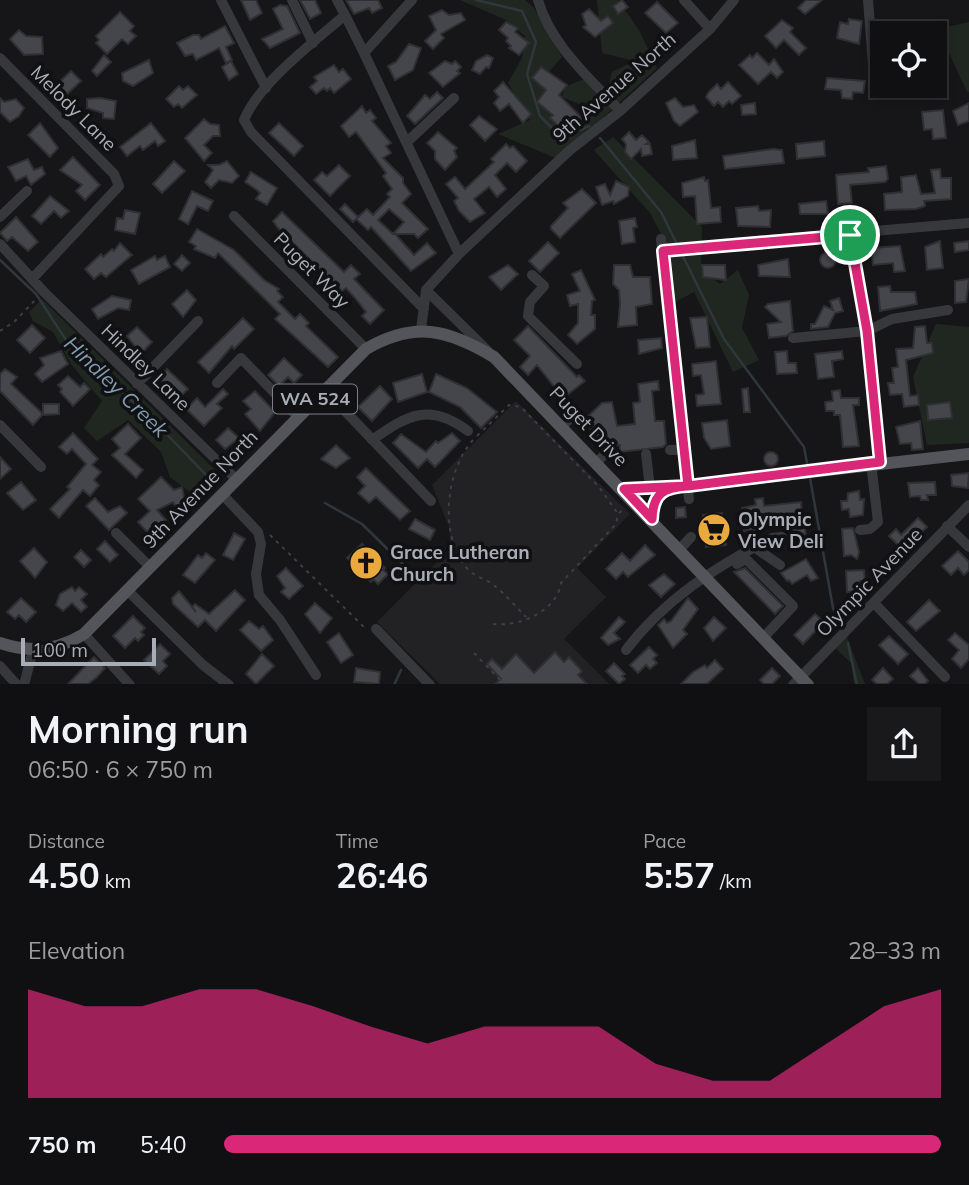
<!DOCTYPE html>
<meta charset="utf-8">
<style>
body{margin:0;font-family:Mulish,sans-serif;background:#19191b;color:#f1f3f6;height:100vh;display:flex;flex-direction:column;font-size:26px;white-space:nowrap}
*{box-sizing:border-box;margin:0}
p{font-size:23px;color:#9c9d9f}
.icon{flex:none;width:38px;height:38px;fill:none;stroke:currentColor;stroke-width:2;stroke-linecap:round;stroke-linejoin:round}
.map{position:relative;height:684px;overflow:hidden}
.sheet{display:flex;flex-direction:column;background:#101012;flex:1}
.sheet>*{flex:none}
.buttons{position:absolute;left:870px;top:21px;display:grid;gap:14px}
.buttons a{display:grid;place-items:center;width:77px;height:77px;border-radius:0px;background:#101012;box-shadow:0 4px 10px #0003,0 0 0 2px #303032;font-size:35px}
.scale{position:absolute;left:21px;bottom:18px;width:135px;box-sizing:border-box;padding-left:7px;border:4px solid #a8adb7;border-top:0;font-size:19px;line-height:24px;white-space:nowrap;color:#a8adb7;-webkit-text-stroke:5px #111113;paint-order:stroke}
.pin{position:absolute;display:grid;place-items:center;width:60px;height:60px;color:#fff;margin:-30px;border:4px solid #fff;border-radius:50%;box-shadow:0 2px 7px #0007}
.round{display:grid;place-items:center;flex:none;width:74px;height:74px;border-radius:0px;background:#19191b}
.head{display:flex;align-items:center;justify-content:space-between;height:119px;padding:0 28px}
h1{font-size:38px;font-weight:700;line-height:52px}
.metrics{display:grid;grid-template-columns:repeat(3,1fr);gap:10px;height:119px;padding:7px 28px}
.metrics div{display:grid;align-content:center}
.metrics b{font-size:35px;font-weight:700}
.metrics small{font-size:19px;font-weight:400}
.metrics p{font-size:19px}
.chart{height:196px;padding:14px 28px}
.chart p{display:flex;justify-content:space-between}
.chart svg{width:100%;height:126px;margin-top:7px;fill:#db2777;opacity:.7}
ul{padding:0 28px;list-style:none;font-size:23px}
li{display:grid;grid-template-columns:112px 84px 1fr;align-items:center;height:52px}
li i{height:18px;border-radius:9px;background:#db2777}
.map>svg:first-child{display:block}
.built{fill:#222225}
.green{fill:#202721}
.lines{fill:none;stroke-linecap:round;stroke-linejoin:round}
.stream{stroke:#2f373d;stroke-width:2.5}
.building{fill:#45464b;stroke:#303034;stroke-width:2;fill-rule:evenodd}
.path{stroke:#3d3f43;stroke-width:2;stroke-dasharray:3.5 5;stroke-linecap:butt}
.minor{stroke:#37383c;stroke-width:10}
.major{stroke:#53555b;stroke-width:12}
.route-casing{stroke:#fff;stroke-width:14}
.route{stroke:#db2777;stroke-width:9}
.labels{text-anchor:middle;stroke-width:7;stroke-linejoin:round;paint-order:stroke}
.shield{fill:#111113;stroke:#7b7e86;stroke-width:2}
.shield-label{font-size:18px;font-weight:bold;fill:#a8adb7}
.street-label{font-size:19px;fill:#a8adb7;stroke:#111113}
.poi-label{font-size:19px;font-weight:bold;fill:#a8adb7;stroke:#111113;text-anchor:start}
.water-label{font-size:21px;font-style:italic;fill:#819cb0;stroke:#111113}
</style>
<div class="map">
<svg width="969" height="685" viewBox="0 0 969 685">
<rect width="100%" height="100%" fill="#161618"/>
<path class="built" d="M516 401 630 514 577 568 606 597 564 639 609 684H440L377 622 451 548 449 527 432 485Z"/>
<path class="green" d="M460 0H525L534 8 562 57 543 79 550 105 565 130 576 126 589 108 562 97 565 87 584 79 604 103 612 72 635 61 602 53 597 0H618L639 30 657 68 558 159 498 134 530 120 508 83 522 58 525 36 506 20Z
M969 22V92H967L938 29Z
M613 137 702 227 701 270 720 284 738 270 749 295 742 328 759 360 733 372 694 292 675 302 666 243 650 213 594 150Z
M42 299 215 470 204 489 191 493 170 477 161 452 128 420 97 441 84 428 102 401 71 364 53 332 33 321 29 312Z
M936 324 969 327V443L927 445 913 377Z
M846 635 865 684H854L851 663 832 645Z"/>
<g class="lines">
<path class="stream" d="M476 0 522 11 536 42 527 74 540 116 562 138 589 126
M600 138 661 212 724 339 804 447 807 463
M0 260 36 294 66 340 154 421 209 478
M810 478 833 608 840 625
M325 503 362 524 417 578
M848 643 857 685
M394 685 401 670"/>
</g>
<path class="building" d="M241 0H256L262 13 250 20Z
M300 0H315L321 13 310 19Z
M346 0H378L382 8 372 13 369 8 354 14Z
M622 0 628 7 618 14 613 6Z
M806 0H822L805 14 798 8Z
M657 2 678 23 666 33 645 13Z
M280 5 287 6 300 33 270 48 262 39 283 29 273 9Z
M589 9 601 21 608 16 613 23 595 37 583 27 586 25 582 14Z
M442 10 449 15 461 13 465 20 441 34 444 38 433 49 425 41 436 30 429 16Z
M120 12 134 26 130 31 136 36 128 44 122 39 107 54 96 43 99 40 96 36Z
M849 19 862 21 859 44 837 38 840 22 848 24Z
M782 20 793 28 790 32 806 48 799 55 784 40 776 48 765 36Z
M506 22 518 28 515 32 529 43 519 55 509 48 511 46 506 41 508 38 499 30Z
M225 26 234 43 226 47 232 60 226 63 219 48 196 60 193 54 185 56 177 43 193 35H199L201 39Z
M19 30 26 36 42 37 43 54 24 55 10 39Z
M409 44 421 48 413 70 395 80 388 66 396 62Z
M757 53 769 65 774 59 783 72 777 78 771 72 758 84 739 65 750 55 752 58Z
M104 55 111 62 97 76 92 71Z
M487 55 493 58 489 68 486 67 480 74 472 70 476 61Z
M149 60 153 73 133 86 123 81 122 73Z
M231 61 238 74 229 80 222 67Z
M445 61 452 64 455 61 461 67 457 71 460 73 443 87 429 73Z
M334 65 339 72 343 69 351 79 334 93 330 88 327 91 324 88 316 94 310 87 317 81 314 77Z
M541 67 567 85 559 95 582 118 566 133 550 118 553 115 537 102 546 90 532 78Z
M71 71 81 81 66 95 56 85Z
M827 78 865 81 863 93 853 92 852 99 842 98 841 90 825 89Z
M503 82 531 114 523 123 509 104 500 111 494 103 499 97 494 91Z
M728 82 741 96 732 104 729 101 723 107 718 102 714 106 706 97 708 93 717 84 721 89Z
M179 86 183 90 188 86 197 95 182 108 178 104 174 107 166 99Z
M437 92 443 98 415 124 407 116 425 95 430 99Z
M0 98 4 102 16 99 24 108 19 116 10 122 0 112Z
M100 98 116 101 114 119 103 118V113L87 108V99Z
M675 98 683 107 694 105 698 112 680 126 674 121 666 103Z
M755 103 756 114 742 115 741 105Z
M969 103V121L958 125 953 111Z
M362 106 366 113 370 110 376 118 372 121 391 143 386 146 391 153 383 158 403 178V183L411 194 402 203 428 229 418 238 414 234H395L414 255 427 243 436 253 411 271 371 227 368 230 356 219 367 209 373 215 390 197 387 194 392 189 383 176 386 173 356 132 349 137 341 126ZM389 209 404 222 393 234 378 220Z
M943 110 946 138 933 139 932 129 924 130 922 112Z
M479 116 497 129 485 141 470 125Z
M204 119 210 124 219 125 220 136H213L204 145 212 153 204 161 185 138Z
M40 123 58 148 50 157 28 135Z
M151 123 165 141 158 146 155 141 143 150 140 146 127 156 120 147Z
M279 123 303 146 294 156 269 133Z
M438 132 457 148 454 151 457 157 445 170 435 159V151L427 143Z
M629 132 636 140 642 135 649 142 646 144H650L652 154 642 156 641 149 631 159 625 152 626 144 622 139Z
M695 140 697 158 673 160 672 146Z
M824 141 825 156 797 159 796 144Z
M506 144 510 148 513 146 527 161 516 172 507 163 495 175 506 189 497 197 489 187 474 199 485 213 470 222 459 211 454 201 458 198 446 184 455 177 465 189 494 162 491 159Z
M773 149 782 150 784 163 725 169 723 156Z
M73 157 100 185 85 200 76 191 82 185 60 170Z
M28 159 34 170 42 167 45 174 31 185 26 176 16 181 8 167Z
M174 161 185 171 162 193 153 184Z
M227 161 239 176 232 183 219 180 211 188 205 182 213 170 208 165H219Z
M339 165 350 176 330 196 314 180 322 172 327 176Z
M886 166 888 179 885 182 850 185 852 203 838 204 836 175 869 172 868 168Z
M940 169 941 178H951V199L924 201 925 206 916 209 885 210 884 194 902 192 901 177 916 175 921 194 935 193 931 170Z
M251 172 277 188 267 205 256 199 260 193 257 190 245 182Z
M704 177 705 181 708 180 711 208 720 207 721 222 697 224 695 196 683 197 682 183Z
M616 181 629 187 628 196 614 204 613 201 602 205 596 187 605 184 610 195Z
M582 189 596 203 560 238 551 229V226L568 208 563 203Z
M192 191 213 201 208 211 197 206 188 224 179 219Z
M50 196 69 211 61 218 54 211 41 224 32 216Z
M826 201 828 214H800L799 204Z
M345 204 358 217 353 222 340 209Z
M758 206 759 211 771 210 770 227 738 226 736 208Z
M125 210 140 213 135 234 115 230 117 218 123 219Z
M282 212 344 272 351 265 360 274 354 279 384 310 370 324 362 316 366 312 355 298 346 288 342 291 278 228 273 221Z
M16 217 38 242 28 251 12 237 7 241 0 233Z
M635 218 637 227 633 228 635 242 622 244 619 221Z
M197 229 234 250 264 280 279 289 277 291 283 297 278 302 295 319 300 314 309 323 306 326 338 357 328 367 275 319 280 314 218 253 215 258 194 249 196 246 189 242Z
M940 241 943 268 927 270 925 247Z
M969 241V250L955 252 954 243Z
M548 242 559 253 540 272 529 261Z
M120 243 132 255 106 277 101 273 94 279 85 269 101 254 103 257 112 249 114 251Z
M900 246 905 271 894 272 893 263 873 265 871 248Z
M820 260a8 8 0 1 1 16 0a8 8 0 1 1-16 0Z
M182 255 190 263 182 271 174 264Z
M155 256 157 260 165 256 170 267 139 284 131 270Z
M788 259 790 277 759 276 758 265Z
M508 265 518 274 501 290 489 277Z
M614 265H630L633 277H650L652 304 636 307 637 325 618 327 620 304 619 290 613 284Z
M702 265H725L726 280 703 277Z
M581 270 595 300 592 301 591 315H595V329L577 344 568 335 578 323V304L570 306 567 295 580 291 572 274Z
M969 279 966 302 955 303V281Z
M890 286 891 292H915L917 304 880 311 878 287Z
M187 290 196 300 183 317 172 304Z
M112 296 131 300 129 310 118 308 98 319 92 309Z
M839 298 843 311 835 313 828 327 811 329V324H815L824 306 833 310 830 301Z
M790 301 793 331 786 336 769 338 767 324 781 322 765 307 768 304Z
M707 317 710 347 696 348 690 318Z
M243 318 254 329 234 349 232 346 209 373 198 362Z
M32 325 45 338 30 353 17 340Z
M528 326 577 377 579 375 585 381 563 398 537 365 528 375 520 367 530 356 514 340Z
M925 326 927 343H932L933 353 906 360 910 396 918 395 919 405 904 407 902 394 890 395 888 383H894L892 368 898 367 896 349 913 348 915 327Z
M137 327 152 342 141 354 127 336Z
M661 338 662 348 639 354 638 340Z
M61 351 68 364 42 382 35 374 44 365 40 358Z
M787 351 788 363H796L797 373 777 374 775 352Z
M842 351 843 359 832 361 834 377 818 379 815 354Z
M284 358 302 375 294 383 288 377 279 386 268 375Z
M716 361 721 404 697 406 696 395 704 394 701 375 693 376 692 364Z
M5 369 17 377 11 384 43 414V404H59V414L42 415 33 425 0 391V374Z
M167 369 188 389 179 398 159 378Z
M422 374 427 392 398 402 393 383Z
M436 374 467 388 497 412 481 428 460 407 429 392Z
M68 376 80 387 84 383 90 389 73 406 60 392 62 389 58 385Z
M658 381 659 390 652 391 655 421H664L666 444 663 447 620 452V445H614L608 438 601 440 583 421 602 403 612 402 617 426 635 424 633 403 640 402 638 384Z
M380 386 392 399 372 421 358 407Z
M748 388 750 412H744L742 389Z
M223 389 228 394 217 404 222 408 204 426 186 409 197 398 205 407Z
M840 390 841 398H859V405H853L859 446 843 447 840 415H834V411H826L825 402 833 401 832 391Z
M255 391 275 412 260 431 245 414 251 409 243 401Z
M950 402 952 418 928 420 927 405Z
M727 420 730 446 711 449 704 438 702 423Z
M920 421 923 449 912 450 911 443 900 444 896 427Z
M128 424 141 438 125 454 143 470 136 478 112 455 120 448 112 439Z
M228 428 239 438 225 449 216 440Z
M73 433 98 459 92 465 101 472 94 480 99 485 90 496 83 490 59 518 50 509 70 489 67 487 86 464 72 449 67 454 59 447Z
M452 433 460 441 435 467 427 459 418 468 393 443 401 434 426 452 436 441 438 443Z
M336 445 350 458 336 468 321 459Z
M764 459a7 7 0 1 1 14 0a7 7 0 1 1-14 0Z
M0 457 11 469 0 479Z
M366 468 410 511 400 520 376 497 369 503 358 493 365 486 357 477Z
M969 473 968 488 952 486 951 475Z
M161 477 174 490 182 487 185 502 176 507 173 502 157 510 166 520 147 532 138 522 150 511 138 499Z
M21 482 36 500 23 510 7 493Z
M935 482 936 495H927L928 500H921L920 496 910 497 908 483Z
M859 491 860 500 864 499 863 515 850 517 849 509 842 510 841 501H847L848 493Z
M95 498 108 512 120 506 127 513 109 530 86 506Z
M763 498 764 506 801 502 802 514 754 519 755 530 744 531 742 508 756 505 755 499Z
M685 507 686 517 676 518V508Z
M722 513 726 545 706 547 703 515Z
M918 518 927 527 903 550 889 536 896 529 901 535Z
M415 519 435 530 430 540 409 529Z
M805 528 806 540 790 542 789 530Z
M853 528 859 552 857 559 851 555 844 556 842 529Z
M234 533 245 539 233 560 223 555Z
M105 541 118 555 110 562 97 549Z
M362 544 385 568 383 570 388 574 378 584 373 579 371 582 347 558Z
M645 545 655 555 628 577 623 572 616 579 606 569 622 553 630 561Z
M34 548 47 562 35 578 20 561Z
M81 550 91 560 84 567 74 557Z
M958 551 969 562V570L964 575 958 568 951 575 942 566Z
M206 553 215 560 195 583 183 575 198 555 202 558Z
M806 559 818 578 811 581 807 575 792 584 789 580 787 581 781 573Z
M286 568 303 586 289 599 281 592 285 588 277 576Z
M745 568 783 606 775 614 734 572Z
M864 570 865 581H860V591L847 592 846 571Z
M664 574 675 584 661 597 649 585Z
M72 587 75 591 79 587 87 594 81 600 87 607 81 612 72 603 63 611 56 605 60 594Z
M235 590 245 600 216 631 205 620 198 627 173 604 172 598 179 591 196 612 192 607 195 604 209 614Z
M21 598 36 612 26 622 19 615 15 619 7 612Z
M688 598 698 609 683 630 687 634 673 648 658 625 664 619 667 623 671 621Z
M929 600 940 611 916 631 907 622Z
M315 603 332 618 320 633 305 614Z
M815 614 824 622 803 644 794 635Z
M133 616 145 628 141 632 144 635 138 641 135 638 125 648 113 636Z
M619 617 625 622 614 633 620 639 608 645 601 638Z
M714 617 726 628 713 641 704 628Z
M249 621 259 629 263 626 273 640 261 651 240 630Z
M339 633 353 655 341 663 327 642Z
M955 633 969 645V659L961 668 952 659 959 650 948 640Z
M889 636 908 654 898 664 879 645Z
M160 644 170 654 163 661 167 666 159 674 144 660Z
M649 647 657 655 653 659 657 663 650 669 646 665 638 673 630 665Z
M555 652 564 662 569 657 582 671 578 675 587 684H495L501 679 487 664 492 659 502 669 516 654 534 673Z
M262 654 274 666 256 684 246 674Z
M94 657 105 668 97 677 88 684H68Z
M715 660 723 669 707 684H681L693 672 705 665 707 668Z
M614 663 625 674 622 676 625 679 619 684 606 671Z
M356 668 380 672 379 684 354 682Z
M772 668 780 676 772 684H764L760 680Z
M883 668 893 679 887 684H877L872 680Z
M918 668 928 681 925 684H919L910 676Z"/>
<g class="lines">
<path class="path" d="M683 249 712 245
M0 331 14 322 38 297
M477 436 509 405 521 407 599 487 618 514
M473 440C446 470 439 532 465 566 473 577 485 578 495 586 506 595 516 607 526 617
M270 535 366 629
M493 624C520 627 557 611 561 583L616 524 618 514 625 508
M474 653 505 685"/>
<path class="minor" d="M221 0 266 88
M292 0 313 43
M337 0 345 15
M412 0 364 53 459 254
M538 0C551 45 589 77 620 111
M684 0 710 29
M868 0 875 90
M364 53 345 15C314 42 259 83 244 120L251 132 424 309
M0 58 114 174 119 186 33 278
M407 142 454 98
M234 216 366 349
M0 217 27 191
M850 235 867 331 880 462
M661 239 689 499
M0 244 44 292 237 480
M720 244 969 223
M663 251 673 250
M532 275 544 286 530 302 528 316 577 364
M426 290 488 351
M421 330 426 290 459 254 570 150 620 111 710 29 734 0
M793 338 867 331 892 319 948 310
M217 383 241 358 297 416
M137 384 198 321
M324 389 431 501
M0 425 41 467
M562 426 575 414
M372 440C408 415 429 402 468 431
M670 450H684
M646 454 650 488
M597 462 607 452 606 445
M222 494 258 532 261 544 256 574 259 595 280 620 316 675
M947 526 969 547
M860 530 870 529 878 522 871 463
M116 533 150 567
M754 547 780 565
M680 549 691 537
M737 564 746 559 793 606 764 637
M127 590 203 665 229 685
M874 603 945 677
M376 629 430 685
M84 634 130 685
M626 650C664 600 716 566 772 538L782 537
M0 666 17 685
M24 685 33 650
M793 685 969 505"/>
<path class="major" d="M624 489 688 486 969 454
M652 519 654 503 667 487
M0 643C29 653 58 650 84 634L366 349C415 321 447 329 494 357L808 685"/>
</g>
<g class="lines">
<defs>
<path id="route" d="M850 235 867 331 880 462 688 486 624 489 652 519C653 493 664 487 688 486L663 251 850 235"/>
</defs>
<use href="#route" class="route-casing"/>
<use href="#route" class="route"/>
</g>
<defs>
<symbol id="supermarket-disc" viewBox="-11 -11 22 22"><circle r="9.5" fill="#e9a93d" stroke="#111113"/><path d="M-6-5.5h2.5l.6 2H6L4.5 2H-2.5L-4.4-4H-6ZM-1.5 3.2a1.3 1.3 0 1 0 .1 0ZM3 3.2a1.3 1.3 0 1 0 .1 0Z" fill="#111"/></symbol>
<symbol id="church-disc" viewBox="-11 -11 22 22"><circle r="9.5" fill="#e9a93d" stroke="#111113"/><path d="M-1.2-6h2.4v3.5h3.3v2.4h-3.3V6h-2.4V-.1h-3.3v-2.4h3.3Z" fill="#111"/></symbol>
</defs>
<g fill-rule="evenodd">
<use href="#supermarket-disc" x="695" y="511" width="38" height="38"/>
<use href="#church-disc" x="347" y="544" width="38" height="38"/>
</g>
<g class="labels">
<rect class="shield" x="273" y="384.5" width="84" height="29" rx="5"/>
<g class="shield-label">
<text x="315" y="405">WA 524</text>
</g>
<g class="street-label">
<text transform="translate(614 87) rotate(-41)" y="7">9th Avenue North</text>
<text transform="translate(74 108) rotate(45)" y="7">Melody Lane</text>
<text transform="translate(312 270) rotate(45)" y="7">Puget Way</text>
<text transform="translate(146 367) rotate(44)" y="7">Hindley Lane</text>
<text transform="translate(589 426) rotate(46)" y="7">Puget Drive</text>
<text transform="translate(200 489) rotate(-46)" y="7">9th Avenue North</text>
<text transform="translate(869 582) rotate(-46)" y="7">Olympic Avenue</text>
</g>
<g class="poi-label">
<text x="738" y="526">Olympic<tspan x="738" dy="22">View Deli</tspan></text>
<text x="390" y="559">Grace Lutheran<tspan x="390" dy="22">Church</tspan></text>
</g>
<g class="water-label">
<text transform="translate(116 387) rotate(44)" y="7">Hindley Creek</text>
</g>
</g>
</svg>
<div class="buttons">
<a><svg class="icon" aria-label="locate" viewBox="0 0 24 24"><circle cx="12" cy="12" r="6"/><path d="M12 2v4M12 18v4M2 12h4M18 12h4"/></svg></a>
</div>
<div class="scale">100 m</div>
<div class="pin" style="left:850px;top:235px;background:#1e9e55"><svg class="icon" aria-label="arrive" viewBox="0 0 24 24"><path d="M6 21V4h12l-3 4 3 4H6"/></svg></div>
</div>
<section class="sheet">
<div class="head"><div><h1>Morning run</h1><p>06:50 · 6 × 750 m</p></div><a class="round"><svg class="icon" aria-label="share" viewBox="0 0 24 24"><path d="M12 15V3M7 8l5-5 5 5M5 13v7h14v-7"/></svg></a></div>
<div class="metrics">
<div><p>Distance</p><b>4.50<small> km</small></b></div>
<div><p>Time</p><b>26:46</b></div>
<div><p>Pace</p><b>5:57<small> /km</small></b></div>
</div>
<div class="chart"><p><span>Elevation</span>28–33 m</p>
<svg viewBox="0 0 160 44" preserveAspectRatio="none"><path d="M0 44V6L10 12L20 12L30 6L40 6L50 12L60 19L70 25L80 19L90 19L100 19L110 32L120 38L130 38L140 25L150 12L160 6V44z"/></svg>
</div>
<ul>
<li><b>750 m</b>5:40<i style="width:100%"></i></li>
</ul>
</section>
